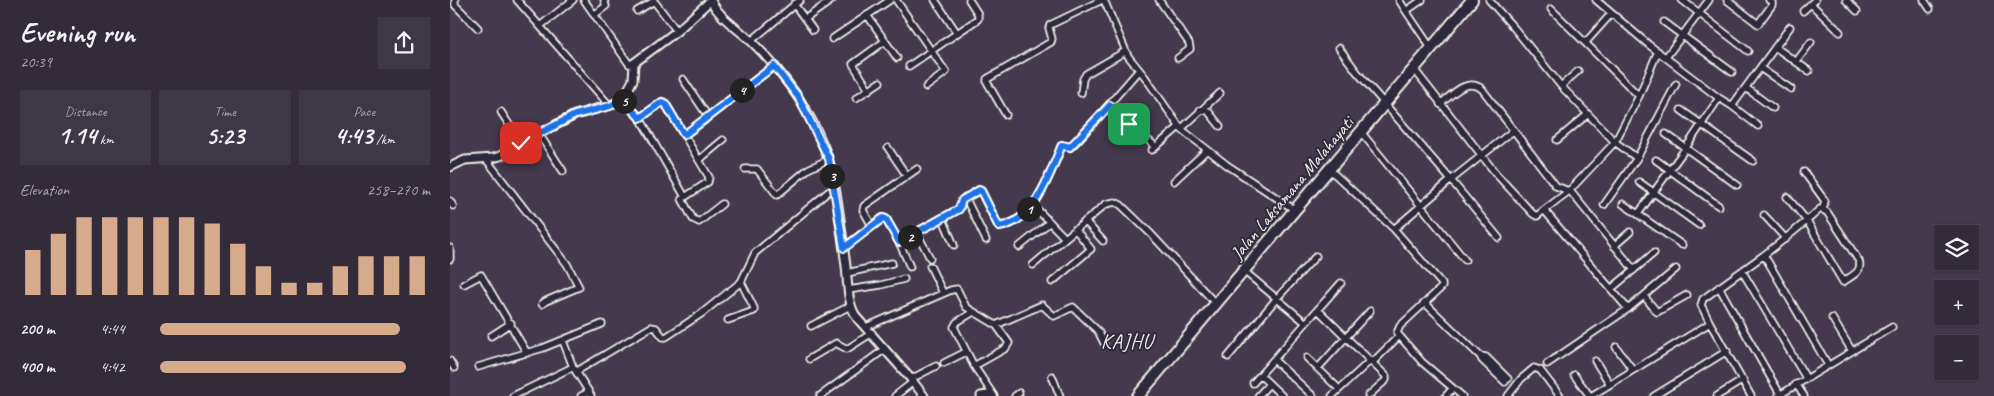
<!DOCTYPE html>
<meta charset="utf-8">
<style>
body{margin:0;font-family:Caveat,sans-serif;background:#3e3745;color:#f1f3f6;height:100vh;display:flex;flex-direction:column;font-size:19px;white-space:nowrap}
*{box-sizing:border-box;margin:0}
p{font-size:16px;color:#a9a7af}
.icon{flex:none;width:28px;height:28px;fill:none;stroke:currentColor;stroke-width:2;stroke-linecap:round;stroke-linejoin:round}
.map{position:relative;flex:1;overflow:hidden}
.sheet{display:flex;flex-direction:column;background:#332b3a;width:450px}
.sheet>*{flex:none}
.fabs{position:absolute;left:1484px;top:225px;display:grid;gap:10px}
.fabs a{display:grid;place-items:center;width:45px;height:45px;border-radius:0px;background:#332b3a;box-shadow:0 1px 4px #0004,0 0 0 1px #4e4754;font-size:25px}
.pin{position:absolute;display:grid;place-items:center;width:42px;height:42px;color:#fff;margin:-21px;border-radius:10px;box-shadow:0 2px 8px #0006}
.km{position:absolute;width:25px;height:25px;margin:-12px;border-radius:50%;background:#222;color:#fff;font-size:14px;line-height:25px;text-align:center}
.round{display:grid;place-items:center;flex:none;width:52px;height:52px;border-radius:0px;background:#3e3745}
.head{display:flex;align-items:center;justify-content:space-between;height:85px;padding:0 20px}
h1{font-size:28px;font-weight:700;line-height:38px}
.figures{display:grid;grid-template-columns:repeat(3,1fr);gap:8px;height:85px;padding:5px 20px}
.figures div{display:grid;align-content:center;border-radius:0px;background:#3e3745;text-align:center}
.figures b{font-size:25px;font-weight:700}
.figures small{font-size:14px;font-weight:400}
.figures p{font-size:14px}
.chart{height:140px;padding:10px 20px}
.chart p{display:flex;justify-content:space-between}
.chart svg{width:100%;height:90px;margin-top:5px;stroke:#d6ab8b;stroke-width:6}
ul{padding:0 20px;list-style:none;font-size:16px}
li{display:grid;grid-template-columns:80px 60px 1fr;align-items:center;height:38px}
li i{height:12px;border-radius:6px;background:#d6ab8b}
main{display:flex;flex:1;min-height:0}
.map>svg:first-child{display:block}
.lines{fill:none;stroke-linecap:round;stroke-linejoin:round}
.minor-casing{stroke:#f4f1e8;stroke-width:9}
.tertiary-casing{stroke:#f4f1e8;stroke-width:11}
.trunk-casing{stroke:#f4f1e8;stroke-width:14}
.minor{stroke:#2f2a3d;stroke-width:5.5}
.tertiary{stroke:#2f2a3d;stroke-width:7}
.trunk{stroke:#2f2a3d;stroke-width:10}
.route-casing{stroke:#fff;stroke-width:10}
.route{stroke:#1a73e8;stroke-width:6}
.labels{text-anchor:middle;stroke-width:4;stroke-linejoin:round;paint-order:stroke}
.street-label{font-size:18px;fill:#f4f1e8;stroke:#2f2a3d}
.quarter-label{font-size:20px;letter-spacing:1px;fill:#f4f1e8;stroke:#2f2a3d}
</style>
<main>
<section class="sheet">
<div class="head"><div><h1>Evening run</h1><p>20:39</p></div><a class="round"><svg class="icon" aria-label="share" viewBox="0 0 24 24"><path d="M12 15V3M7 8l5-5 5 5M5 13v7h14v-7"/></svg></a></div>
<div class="figures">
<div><p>Distance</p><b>1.14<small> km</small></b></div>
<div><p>Time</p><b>5:23</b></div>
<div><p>Pace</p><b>4:43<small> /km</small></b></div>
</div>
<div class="chart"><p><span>Elevation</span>258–270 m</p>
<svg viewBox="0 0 160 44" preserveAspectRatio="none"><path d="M5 44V22M15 44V14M25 44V6M35 44V6M45 44V6M55 44V6M65 44V6M75 44V9M85 44V19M95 44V30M105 44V38M115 44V38M125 44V30M135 44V25M145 44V25M155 44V25"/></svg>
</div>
<ul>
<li><b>200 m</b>4:44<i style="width:89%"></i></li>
<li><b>400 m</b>4:42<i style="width:91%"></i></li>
</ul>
</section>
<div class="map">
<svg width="1544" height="396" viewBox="0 0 1544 396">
<rect width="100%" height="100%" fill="#44394d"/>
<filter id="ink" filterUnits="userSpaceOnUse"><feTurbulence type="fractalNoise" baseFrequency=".02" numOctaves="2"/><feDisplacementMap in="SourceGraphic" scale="10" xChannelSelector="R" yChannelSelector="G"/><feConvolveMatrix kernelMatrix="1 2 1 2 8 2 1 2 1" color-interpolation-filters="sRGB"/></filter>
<g filter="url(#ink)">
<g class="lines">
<defs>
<path id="minor" d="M5 0V5L28 28
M67 0 160 106
M134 0 179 64 184 63
M446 0 496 72 476 87
M485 0 507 33
M654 0 678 56 695 77 731 129 777 165 845 210
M709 0 739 43 740 49 728 58
M949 0 956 11
M972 0 956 11 981 48
M1039 0 1064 28 1111 86 1165 142 1119 191 1094 210 1161 289 1204 253
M1146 0 1199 45 1269 98
M1232 0 1298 51
M1277 0 1308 24 1322 5V2L1319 0
M1396 0 1407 11
M1474 0 1480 9
M344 4 363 30
M1361 4 1390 32
M1101 9 1189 96
M187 11 204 1 227 31
M1353 11 1365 0
M144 15 156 6 154 0
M417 15 447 58
M355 19 382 0
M1214 22 1282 72
M90 26 123 0
M382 39 440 0
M301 41 350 0
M1136 42 1161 14
M1325 47 1359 71
M889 48 907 72 1001 180 1049 238
M1216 57 1259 0
M1346 62 1361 42
M459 66 528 19V14L519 0
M1310 68 1341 89
M964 69 1047 175 1083 214 1087 216 1094 210
M233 79 257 115 255 120 234 135
M1111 86 1128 71
M1296 88 1323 108
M419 90 403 64 435 41
M631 93 633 79 636 74 676 51
M406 98 430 82
M172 99 190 118 235 197
M990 104C1002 95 1017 77 1032 89L1106 186 1121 192 1184 270
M659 105 706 147
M1282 106 1308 126
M750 110 758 111 770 126
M1231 110 1303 161
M51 112 71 143
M556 115 537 82V79L601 42 602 39 599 28 600 25 652 0
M190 118 212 102 215 103 259 177 258 182 232 199 243 219 249 222 272 204
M257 118 324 66
M679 124 687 115
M731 129 770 93
M911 132 1015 260
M89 134 113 171
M1216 134 1287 185
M1107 140 1137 115
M438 148 457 176
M702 150 729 127
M1187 158 1226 84
M36 159 117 264 129 287 96 301 92 304
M249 160 273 140
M1206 160 1269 206
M295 169H307L327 195 358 169 379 159
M879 169 944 229 992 284V287L950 326 947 333 972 362 1012 396
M1354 172 1375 201 1373 209
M724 181 757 150
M1189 182 1249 225
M515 197 536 240
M0 201 3 206
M1173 204 1232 245
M583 205 615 238
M1154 205 1187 158 1165 142 1189 96 1208 51
M1188 214 1235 149 1269 98 1282 106 1340 27
M1314 215 1336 239
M493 219 504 245
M635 221 653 241
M422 226 413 210 414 206 467 169
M944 229 1001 180 1064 130
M467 233 480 258
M449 242 460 267
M1164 246 1180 232
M569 247 600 222
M0 248V259
M393 248 433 218 436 219 449 242 509 209 513 200 529 190 531 191 549 227C586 221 599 175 612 145L620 147 628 140 689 70
M1314 255C1333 240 1352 226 1370 209L1377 212 1409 261C1413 272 1401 276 1393 282L1357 221 1337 197
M583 265 656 204 665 202 671 205 701 234 766 304
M480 266 493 293
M794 271 856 323
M1292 271 1356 378
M397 273 442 263
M602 282 641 249 625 229
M14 284 31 275 77 353
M1269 287 1330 394
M1161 289 1178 309
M398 290 431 285 454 279
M1194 296 1207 312 1237 295
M975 303 1030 356 1036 357 1058 379
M868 310 936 376V380L918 396
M1382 318 1402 351
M278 320 304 311V308L291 282 305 253 378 192 385 189
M1260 323 1251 305 1253 299 1314 255 1378 365
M546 325 592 305 604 316 623 307 648 331 654 343
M361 326 400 306
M416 327 501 290 507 289 516 307 546 325 559 343 556 348 524 366 504 327 507 322 522 313
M41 336 61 323
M113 341 123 367 139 392
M1166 347 1183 370
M1030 356 1032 360 1055 382
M778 357 827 298 866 256
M857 358 889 389
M359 359 386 343 397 349 422 333
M824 360 863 396
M0 361 4 368
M1145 361 1160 384
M923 362 949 336
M494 363 516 352
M1097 364 1178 309 1226 269
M524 366 544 396
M28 367 93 348 152 324
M868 368 920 311
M127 371 201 327 206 328 213 337H216L251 314 291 282
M810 375 832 396
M1124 375 1140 396
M602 376 610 396
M461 379 486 366
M803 383 891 283
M1346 384 1354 396
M63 396 123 367
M131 396 139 392 141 396
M370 396 435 349
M445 396 463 382
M565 396 569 393
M808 396 819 384
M882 396 921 360
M996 396 1002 389
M1058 396 1071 379 1084 368 1090 370 1110 396
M1141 396 1260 323 1301 396
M1204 396 1277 351
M1267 396 1293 380
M1328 396 1442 327"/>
<path id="tertiary" d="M261 1C270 18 287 28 301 41 332 71 358 107 374 147 387 179 391 231 396 266 398 284 397 303 407 318L461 379 474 396
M0 167 15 160 43 158 50 156 71 143 125 115 166 103 174 97 183 80 184 63 227 31 261 0
M531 396 538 395 541 396"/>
<path id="trunk" d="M688 396 1022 0"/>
</defs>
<use href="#minor" class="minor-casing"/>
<use href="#tertiary" class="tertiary-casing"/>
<use href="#trunk" class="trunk-casing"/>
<use href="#minor" class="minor"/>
<use href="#tertiary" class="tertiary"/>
<use href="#trunk" class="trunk"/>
</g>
</g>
<g class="lines" filter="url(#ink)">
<defs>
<path id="route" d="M71 143 125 115 160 106 172 99 190 118 212 102 215 103 234 135 324 66 349 98 379 159 394 248 433 218 436 219 449 242 509 209 512 200 529 190 531 191 549 227C586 221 599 175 612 145L620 147 660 105 679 124"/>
</defs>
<use href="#route" class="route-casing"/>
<use href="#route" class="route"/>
</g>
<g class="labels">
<g class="street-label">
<text transform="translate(842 188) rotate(-50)" y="6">Jalan Laksamana Malahayati</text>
</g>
<g class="quarter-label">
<text x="677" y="348">KAJHU</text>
</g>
</g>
</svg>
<div class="fabs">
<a><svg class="icon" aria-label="layers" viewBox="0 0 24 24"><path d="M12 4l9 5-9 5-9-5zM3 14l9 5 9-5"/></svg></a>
<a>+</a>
<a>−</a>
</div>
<div class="pin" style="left:679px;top:124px;background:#1e9e55"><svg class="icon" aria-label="arrive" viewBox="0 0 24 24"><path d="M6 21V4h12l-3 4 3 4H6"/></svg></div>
<div class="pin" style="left:71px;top:143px;background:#d93025"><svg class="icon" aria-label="check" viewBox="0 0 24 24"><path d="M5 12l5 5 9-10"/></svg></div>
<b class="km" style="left:579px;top:209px">1</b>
<b class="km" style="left:460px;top:237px">2</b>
<b class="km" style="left:382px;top:176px">3</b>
<b class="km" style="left:292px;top:90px">4</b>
<b class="km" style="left:174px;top:101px">5</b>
</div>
</main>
